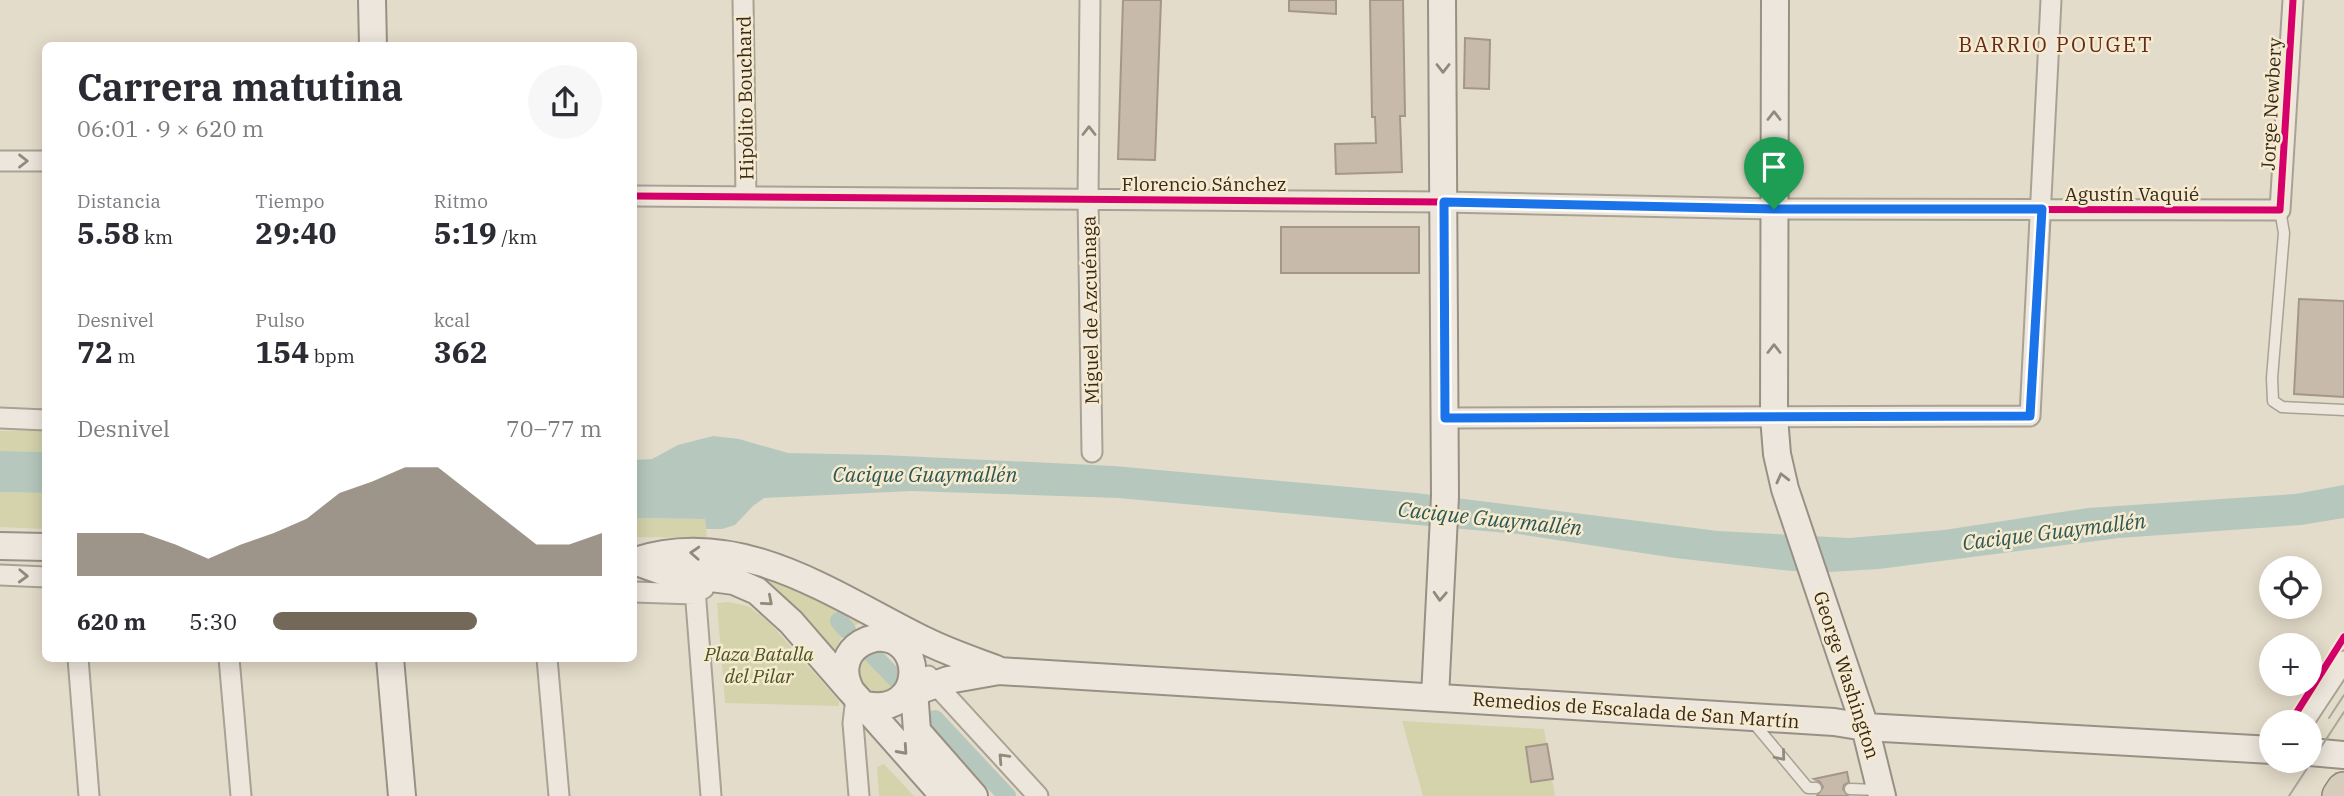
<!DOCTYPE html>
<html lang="es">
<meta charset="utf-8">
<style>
body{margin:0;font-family:"IBM Plex Serif",serif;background:#f7f7f7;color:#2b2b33;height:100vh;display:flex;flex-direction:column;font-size:26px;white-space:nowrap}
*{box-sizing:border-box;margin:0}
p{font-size:23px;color:#7c7c81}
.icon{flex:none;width:38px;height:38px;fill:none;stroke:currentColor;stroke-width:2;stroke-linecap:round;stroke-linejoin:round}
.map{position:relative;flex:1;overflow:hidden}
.details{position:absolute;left:42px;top:42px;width:595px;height:620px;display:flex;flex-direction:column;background:#fff;border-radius:10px;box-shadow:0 4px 18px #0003}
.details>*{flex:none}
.buttons{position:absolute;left:2259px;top:556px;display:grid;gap:14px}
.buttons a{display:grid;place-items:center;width:63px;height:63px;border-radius:50%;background:#fff;box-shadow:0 4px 18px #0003;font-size:35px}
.pin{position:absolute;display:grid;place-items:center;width:60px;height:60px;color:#fff;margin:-72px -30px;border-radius:50% 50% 50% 0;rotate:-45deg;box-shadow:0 0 7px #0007}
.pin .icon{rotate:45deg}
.round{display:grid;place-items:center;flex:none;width:74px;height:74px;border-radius:37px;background:#f7f7f7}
.headline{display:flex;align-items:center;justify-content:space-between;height:119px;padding:0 35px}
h1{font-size:38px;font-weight:700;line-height:52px}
.metrics{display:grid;grid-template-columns:repeat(3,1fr);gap:10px;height:119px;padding:7px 35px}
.metrics div{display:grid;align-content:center}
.metrics b{font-size:30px;font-weight:700}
.metrics small{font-size:19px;font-weight:400}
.metrics p{font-size:19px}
.chart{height:196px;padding:14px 35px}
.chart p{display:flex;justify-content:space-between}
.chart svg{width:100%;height:126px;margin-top:7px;fill:#746859;opacity:.7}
ul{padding:0 35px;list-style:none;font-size:23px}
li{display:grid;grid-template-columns:112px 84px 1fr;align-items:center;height:52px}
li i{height:18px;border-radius:9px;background:#746859}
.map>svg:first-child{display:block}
.green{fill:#d4d3ac}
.water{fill:#b6c8bd}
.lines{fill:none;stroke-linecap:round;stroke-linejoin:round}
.canal{stroke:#b6c8bd;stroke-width:18}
.building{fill:#c7baab;stroke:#a4978a;stroke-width:2}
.lane-casing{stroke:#a9a194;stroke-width:13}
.street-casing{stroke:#a9a194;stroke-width:23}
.secondary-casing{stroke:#989084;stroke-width:30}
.highway-casing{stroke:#8e867a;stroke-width:38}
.lane{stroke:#ece6dc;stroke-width:10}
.street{stroke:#ece6dc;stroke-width:19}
.secondary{stroke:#ece6dc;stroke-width:26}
.highway{stroke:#d7ccbb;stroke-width:35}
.tram{stroke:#aaa69d;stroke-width:2}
.cycleway-casing{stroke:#f6eacf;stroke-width:11}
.cycleway{stroke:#d6006c;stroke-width:7}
.oneway{stroke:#92887c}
.route-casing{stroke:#fff;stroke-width:14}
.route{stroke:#1a73e8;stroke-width:9}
.labels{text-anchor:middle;stroke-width:5;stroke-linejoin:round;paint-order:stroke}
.street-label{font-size:19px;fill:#37291c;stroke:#f6eacf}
.park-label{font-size:19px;font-style:italic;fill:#475323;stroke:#f6eacf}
.neighbourhood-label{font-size:21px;letter-spacing:2px;fill:#642a1b;stroke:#f6eacf}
.water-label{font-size:21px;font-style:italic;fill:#2b5754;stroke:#f6eacf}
</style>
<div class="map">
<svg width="2344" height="796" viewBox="0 0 2344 796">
<rect width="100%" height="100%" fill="#e4dcca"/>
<path class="green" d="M45 430V452L0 451V431Z
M0 492 45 493V529L0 527Z
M634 518 705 519 707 538 634 537Z
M722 562 759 570 860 620V623L852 627 842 617 837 625 844 633 833 653 782 595 770 586Z
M728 602 748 606 770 623 839 701V706L725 703 717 603Z
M864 653 897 688C884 695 873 697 861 686L856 667Z
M1402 721 1544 729 1555 796H1423Z
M884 764 914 796H879L877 767Z"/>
<path class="water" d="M713 436 739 439 788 453 883 455 1114 466 1416 493 1718 531 1849 538 1944 530 2088 508 2295 494 2344 485V518L2301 525 2119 538 1879 569 1829 572 1792 571 1675 558 1518 534 1118 498 912 491 764 498 753 506 735 525 722 529H706L705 519 634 518V460L652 459 678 445Z
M0 451 45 452V493L0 492Z"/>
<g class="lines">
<path class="canal" d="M839 621 847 630
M869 651 898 681
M935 719 1007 796"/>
</g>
<path class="building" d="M1123 0H1161L1155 160 1118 159Z
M1289 0H1336V14L1289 11Z
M1370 0H1403L1405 116H1400L1402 172 1336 174 1335 144 1376 143 1375 117H1372Z
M1465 38 1490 40 1489 89 1464 88Z
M1281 227H1419V273H1281Z
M2299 299 2344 301V397L2294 394Z
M1547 744 1553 779 1531 782 1526 747Z
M1847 772 1849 782 1844 785 1843 789 1848 796H1817L1823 787 1820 782 1814 779Z"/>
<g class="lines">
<defs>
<path id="lane" d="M2280 210 2284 233 2272 378 2273 401 2282 407 2344 410
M1752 721 1808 788H1816
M1850 789 1878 790"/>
<path id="street" d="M743 0 746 197
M1090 0 1088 199 1092 452
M0 161H46
M634 196 1444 202 1774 209 2280 210 2293 0
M0 418 46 420
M1445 418 2030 416 2051 0
M0 575 46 577
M694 576 711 796
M634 592 694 594 704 588
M78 658 89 796
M229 658 241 796
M547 658 559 796
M928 676 1038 796
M856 698 853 723 859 796
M2303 723 2344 661"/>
<path id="secondary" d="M372 0 373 46
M1775 0 1774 417 1777 454 1785 489 1865 727 1882 796
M0 546 46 547
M634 561 665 572 734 581 757 591 791 622 850 690
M635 561C741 526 836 597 926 641 948 652 972 660 996 669
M390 658 402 796
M913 676 917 731 974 796
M904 696 948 680 999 671 1834 722 1865 727 2272 750
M1435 697 1445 496 1442 0
M861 704C928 721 926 632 875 638 866 640 858 644 852 651 842 664 844 678 851 691L944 796
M2310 752 2344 755"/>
<path id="highway" d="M2340 796 2344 790"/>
</defs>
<use href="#lane" class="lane-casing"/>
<use href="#street" class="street-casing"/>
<use href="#secondary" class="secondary-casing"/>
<use href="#highway" class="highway-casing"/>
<use href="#lane" class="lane"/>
<use href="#street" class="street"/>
<use href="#secondary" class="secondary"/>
<use href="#highway" class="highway"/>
<path class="tram" d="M2329 718 2344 695
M2289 796 2344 712"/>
<defs>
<path id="cycleway" d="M634 196 1444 202 1774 209 2280 210 2293 0
M2290 723 2344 637"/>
</defs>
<use href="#cycleway" class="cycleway-casing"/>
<use href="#cycleway" class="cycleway"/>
</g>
<defs><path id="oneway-chevron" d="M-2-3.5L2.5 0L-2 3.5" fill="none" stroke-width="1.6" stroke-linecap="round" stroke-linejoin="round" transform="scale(1.75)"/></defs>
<g class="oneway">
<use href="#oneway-chevron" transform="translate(1443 68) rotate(90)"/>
<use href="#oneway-chevron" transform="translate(1774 116) rotate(-90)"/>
<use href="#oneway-chevron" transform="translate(1089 131) rotate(-90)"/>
<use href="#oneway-chevron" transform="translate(23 161)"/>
<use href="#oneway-chevron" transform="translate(1774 349) rotate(-90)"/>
<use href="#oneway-chevron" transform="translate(1782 478) rotate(-104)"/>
<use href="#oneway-chevron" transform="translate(695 553) rotate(-177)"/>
<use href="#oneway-chevron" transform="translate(23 576) rotate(2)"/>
<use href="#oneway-chevron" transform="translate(1440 596) rotate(93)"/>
<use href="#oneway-chevron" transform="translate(768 601) rotate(41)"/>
<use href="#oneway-chevron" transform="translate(903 750) rotate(48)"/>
<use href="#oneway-chevron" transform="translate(1781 756) rotate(50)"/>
<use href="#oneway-chevron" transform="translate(1003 758) rotate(-133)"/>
</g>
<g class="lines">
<defs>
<path id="route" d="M1444 202 1774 209H2042L2030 416 1445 418Z"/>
</defs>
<use href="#route" class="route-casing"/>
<use href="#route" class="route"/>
</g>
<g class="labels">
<g class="street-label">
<text transform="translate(745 98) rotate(-91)" y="7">Hipólito Bouchard</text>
<text transform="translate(2271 104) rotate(-87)" y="7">Jorge Newbery</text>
<text x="1204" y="191">Florencio Sánchez</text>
<text x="2132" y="201">Agustín Vaquié</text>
<text transform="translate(1090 310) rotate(-91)" y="7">Miguel de Azcuénaga</text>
<text transform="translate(1847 675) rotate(72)" y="7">George Washington</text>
<text transform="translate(1636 710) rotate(4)" y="7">Remedios de Escalada de San Martín</text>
</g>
<g class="park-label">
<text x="759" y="661">Plaza Batalla<tspan x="759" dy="22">del Pilar</tspan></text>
</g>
<g class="neighbourhood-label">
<text x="2056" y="52">BARRIO POUGET</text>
</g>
<g class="water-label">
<text x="925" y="482">Cacique Guaymallén</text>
<text transform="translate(1490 519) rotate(6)" y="7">Cacique Guaymallén</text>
<text transform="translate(2054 532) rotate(-7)" y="7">Cacique Guaymallén</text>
</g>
</g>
</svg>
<div class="buttons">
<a><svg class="icon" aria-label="locate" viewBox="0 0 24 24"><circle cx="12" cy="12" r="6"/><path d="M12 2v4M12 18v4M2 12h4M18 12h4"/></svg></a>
<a>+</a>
<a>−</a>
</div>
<div class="pin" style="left:1774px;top:209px;background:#1e9e55"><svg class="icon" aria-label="arrive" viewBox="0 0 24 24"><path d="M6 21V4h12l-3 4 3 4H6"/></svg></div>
<section class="details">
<div class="headline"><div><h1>Carrera matutina</h1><p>06:01 · 9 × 620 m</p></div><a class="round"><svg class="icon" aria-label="share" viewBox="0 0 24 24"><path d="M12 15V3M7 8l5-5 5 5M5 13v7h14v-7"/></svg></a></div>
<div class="metrics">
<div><p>Distancia</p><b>5.58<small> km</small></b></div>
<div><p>Tiempo</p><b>29:40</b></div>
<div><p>Ritmo</p><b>5:19<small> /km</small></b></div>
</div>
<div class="metrics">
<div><p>Desnivel</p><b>72<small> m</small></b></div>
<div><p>Pulso</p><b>154<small> bpm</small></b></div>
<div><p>kcal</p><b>362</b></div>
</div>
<div class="chart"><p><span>Desnivel</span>70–77 m</p>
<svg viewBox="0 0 160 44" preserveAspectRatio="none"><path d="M0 44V29L10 29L20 29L30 33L40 38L50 33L60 29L70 24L80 15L90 11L100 6L110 6L120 15L130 24L140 33L150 33L160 29V44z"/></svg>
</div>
<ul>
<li><b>620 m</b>5:30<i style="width:62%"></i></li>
</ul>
</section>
</div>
